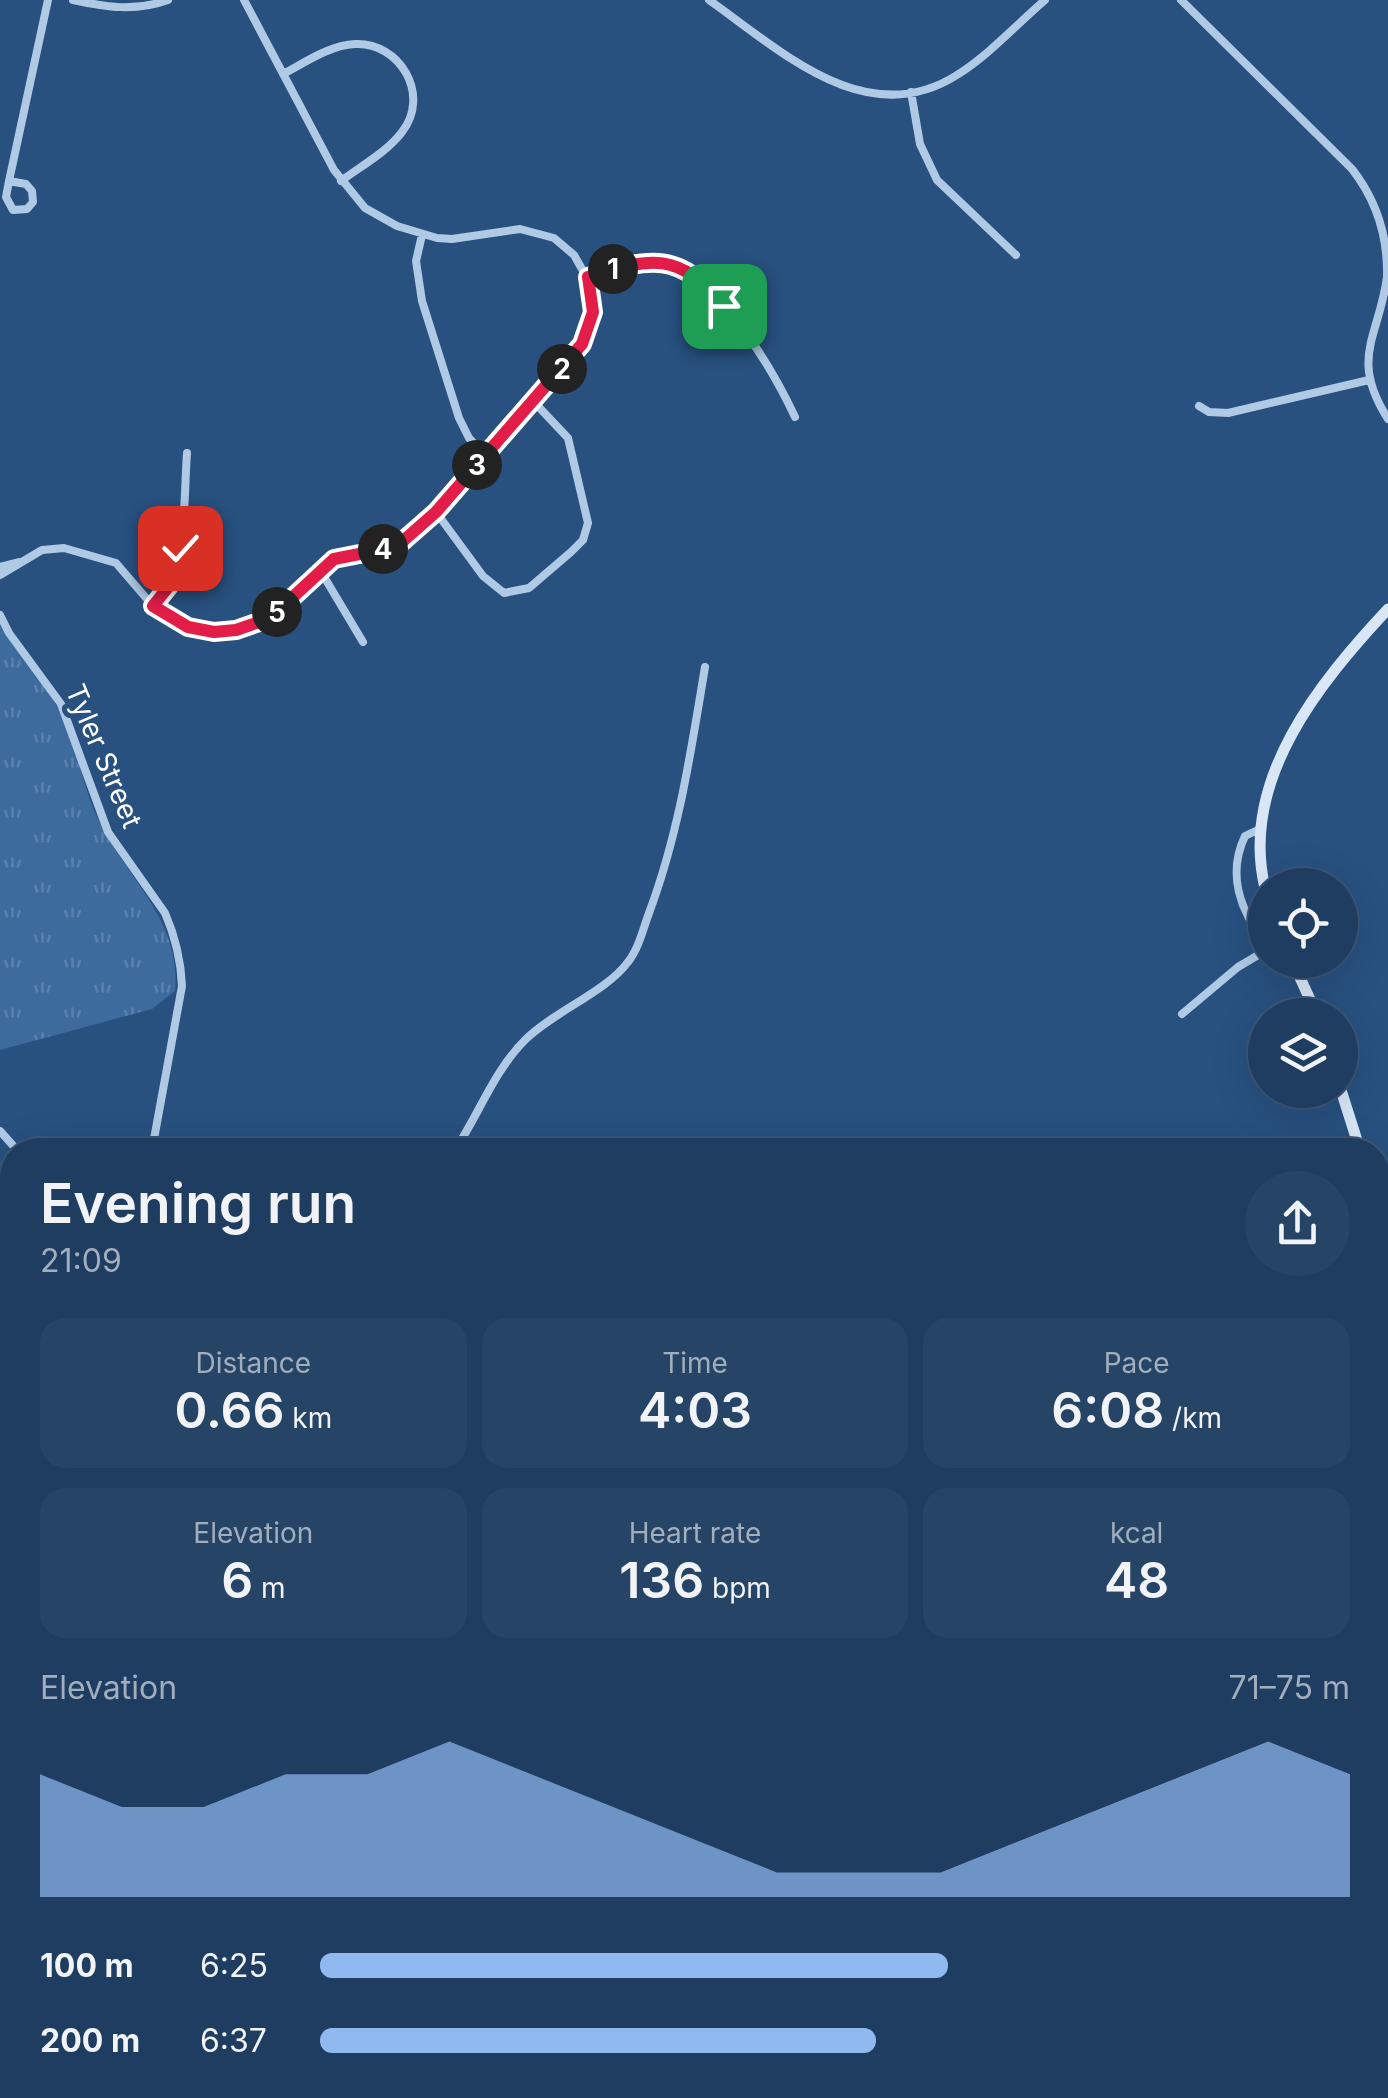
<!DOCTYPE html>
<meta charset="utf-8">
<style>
body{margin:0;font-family:Inter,sans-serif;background:#264466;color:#f1f3f6;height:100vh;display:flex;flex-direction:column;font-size:38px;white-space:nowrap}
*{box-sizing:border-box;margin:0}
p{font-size:32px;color:#a1aebd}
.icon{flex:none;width:55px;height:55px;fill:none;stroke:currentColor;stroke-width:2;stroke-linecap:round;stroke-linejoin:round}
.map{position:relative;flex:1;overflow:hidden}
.sheet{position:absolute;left:0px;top:1138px;width:1390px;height:962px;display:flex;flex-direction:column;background:#1e3d60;border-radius:40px 40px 0 0;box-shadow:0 10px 40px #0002,0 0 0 2px #3c5675}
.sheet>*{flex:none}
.tools{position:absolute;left:1248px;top:868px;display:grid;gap:20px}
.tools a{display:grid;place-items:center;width:110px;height:110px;border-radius:50%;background:#1e3d60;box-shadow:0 10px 40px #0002,0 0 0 2px #3c5675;font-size:50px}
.pin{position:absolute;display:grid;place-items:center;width:85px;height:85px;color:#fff;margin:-42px;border-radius:20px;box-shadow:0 5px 15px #0006}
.km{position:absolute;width:50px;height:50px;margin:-25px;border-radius:50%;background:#222;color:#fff;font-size:28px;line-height:50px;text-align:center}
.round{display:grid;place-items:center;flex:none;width:105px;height:105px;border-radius:52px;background:#264466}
.summary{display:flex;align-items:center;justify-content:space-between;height:170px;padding:0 40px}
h1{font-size:55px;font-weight:600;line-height:75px}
.metrics{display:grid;grid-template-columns:repeat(3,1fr);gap:15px;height:170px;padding:10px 40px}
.metrics div{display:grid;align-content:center;border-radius:25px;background:#264466;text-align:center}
.metrics b{font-size:50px;font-weight:600}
.metrics small{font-size:28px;font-weight:400}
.metrics p{font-size:28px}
.chart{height:280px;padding:20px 40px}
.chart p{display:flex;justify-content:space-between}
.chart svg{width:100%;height:180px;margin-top:10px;fill:#90b9f0;opacity:.7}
ul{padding:0 40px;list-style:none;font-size:32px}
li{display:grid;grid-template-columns:160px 120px 1fr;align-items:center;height:75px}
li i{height:25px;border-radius:12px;background:#90b9f0}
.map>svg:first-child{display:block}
.grass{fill:url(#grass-tufts)}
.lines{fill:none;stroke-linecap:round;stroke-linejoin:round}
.stream{stroke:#a5c5e6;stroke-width:2.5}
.street{stroke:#b0cae5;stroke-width:8}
.secondary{stroke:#d9e6f5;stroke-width:11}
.route-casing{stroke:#fff;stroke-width:20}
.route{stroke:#e11d48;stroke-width:12}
.labels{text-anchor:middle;stroke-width:10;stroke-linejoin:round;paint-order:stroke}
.street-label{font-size:28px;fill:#fff;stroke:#285180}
</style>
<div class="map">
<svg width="1388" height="2098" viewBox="0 0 1388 2098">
<defs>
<pattern id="grass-tufts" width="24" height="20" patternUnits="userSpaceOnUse" patternTransform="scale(2.5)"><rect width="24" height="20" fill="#3d6b9d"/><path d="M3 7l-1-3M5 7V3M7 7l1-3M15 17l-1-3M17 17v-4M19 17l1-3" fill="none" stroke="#5a81ac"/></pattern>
</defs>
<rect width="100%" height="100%" fill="#285180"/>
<path class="grass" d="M0 625C21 657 48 686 64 720 79 753 83 789 99 821 127 879 182 921 175 991L152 1009 0 1050Z"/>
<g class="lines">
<path class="stream" d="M0 1689 12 1681"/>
<path class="street" d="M73 0C106 7 135 12 168 0
M709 0C780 50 866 133 957 75 989 55 1016 25 1045 0
M1181 0 1352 169C1377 201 1388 236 1387 277 1379 337 1349 358 1388 419
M283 74C304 63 330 45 355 44 400 42 431 95 402 132 387 152 361 166 341 181
M911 92 920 144 937 180 1016 255
M9 181 26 184 32 191 33 202 27 209 13 210 6 197 9 181 48 0
M422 235 416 261 422 301 459 418 469 438 485 456
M588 277C612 269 638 257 663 261 715 270 774 372 795 417
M1199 406 1209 412 1228 413 1369 380
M436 512 483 576 504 593 529 588 571 552 583 540 588 523 568 438 534 402
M0 567 19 562
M320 570 363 642
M0 575 42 550 64 548 116 563 153 606 188 627 226 631 259 623 280 609 334 559 390 547 409 536 436 512 534 402 587 337 593 312 591 285 574 255 554 238 520 229 452 239 437 238 397 226 365 208 334 170 244 0
M153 606C189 565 183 505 187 453
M0 615 9 633 61 704 108 832 165 913C175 936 181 961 182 986L152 1150
M1262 828 1245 836C1227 874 1240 911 1265 942
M1182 1014 1238 967 1265 951
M0 1131 17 1150
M455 1150C479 1114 494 1071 525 1040 553 1012 606 992 628 962 639 948 643 929 649 913 679 833 691 751 705 667
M0 1237 12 1197
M0 1424 12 1426
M1378 1512 1388 1515
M0 1575 12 1566
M0 1798H12
M607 2088V2098
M7 2098 10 1950
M157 2098 158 2088
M328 2098 335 2088
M941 2098 950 2088
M1110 2098 1112 2088"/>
<path class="secondary" d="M1265 888C1239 780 1320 682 1388 609
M1292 960 1317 1015
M1340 1087 1360 1150
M1378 1208 1388 1252
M1378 1388 1388 1338
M810 2098 819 2088"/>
</g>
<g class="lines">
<defs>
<path id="route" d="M180 548 169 586 153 606 188 627 214 632 236 630 259 622 280 609 334 559 390 548 403 541 436 512 582 344 593 312 588 277C652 257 678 251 724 306"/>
</defs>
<use href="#route" class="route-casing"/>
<use href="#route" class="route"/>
</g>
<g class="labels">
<g class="street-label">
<text transform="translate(104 756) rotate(67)" y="10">Tyler Street</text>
</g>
</g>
</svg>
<div class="tools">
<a><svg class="icon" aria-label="locate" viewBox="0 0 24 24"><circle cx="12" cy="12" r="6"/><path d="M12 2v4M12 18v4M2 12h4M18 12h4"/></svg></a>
<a><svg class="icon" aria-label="layers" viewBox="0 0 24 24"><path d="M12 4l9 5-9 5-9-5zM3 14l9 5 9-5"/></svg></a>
</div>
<div class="pin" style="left:724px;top:306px;background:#1e9e55"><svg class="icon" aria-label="arrive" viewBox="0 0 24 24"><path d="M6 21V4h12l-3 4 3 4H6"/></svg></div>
<div class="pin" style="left:180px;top:548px;background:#d93025"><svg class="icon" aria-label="check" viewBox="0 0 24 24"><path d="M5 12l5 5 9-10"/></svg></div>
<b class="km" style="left:613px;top:269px">1</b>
<b class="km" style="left:562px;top:369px">2</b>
<b class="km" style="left:477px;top:465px">3</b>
<b class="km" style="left:383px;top:549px">4</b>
<b class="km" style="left:277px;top:612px">5</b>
<section class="sheet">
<div class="summary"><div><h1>Evening run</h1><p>21:09</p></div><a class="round"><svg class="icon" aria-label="share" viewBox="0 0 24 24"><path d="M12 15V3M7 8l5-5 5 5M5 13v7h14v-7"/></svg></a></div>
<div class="metrics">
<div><p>Distance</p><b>0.66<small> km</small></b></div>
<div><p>Time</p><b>4:03</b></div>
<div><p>Pace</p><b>6:08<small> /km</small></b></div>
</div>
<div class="metrics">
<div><p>Elevation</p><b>6<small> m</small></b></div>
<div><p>Heart rate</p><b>136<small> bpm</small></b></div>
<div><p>kcal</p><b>48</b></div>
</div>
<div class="chart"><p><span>Elevation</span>71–75 m</p>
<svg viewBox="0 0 160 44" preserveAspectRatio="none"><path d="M0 44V14L10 22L20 22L30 14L40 14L50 6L60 14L70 22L80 30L90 38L100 38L110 38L120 30L130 22L140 14L150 6L160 14V44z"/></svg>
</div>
<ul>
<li><b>100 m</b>6:25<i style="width:61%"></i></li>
<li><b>200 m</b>6:37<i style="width:54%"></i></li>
</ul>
</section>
</div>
